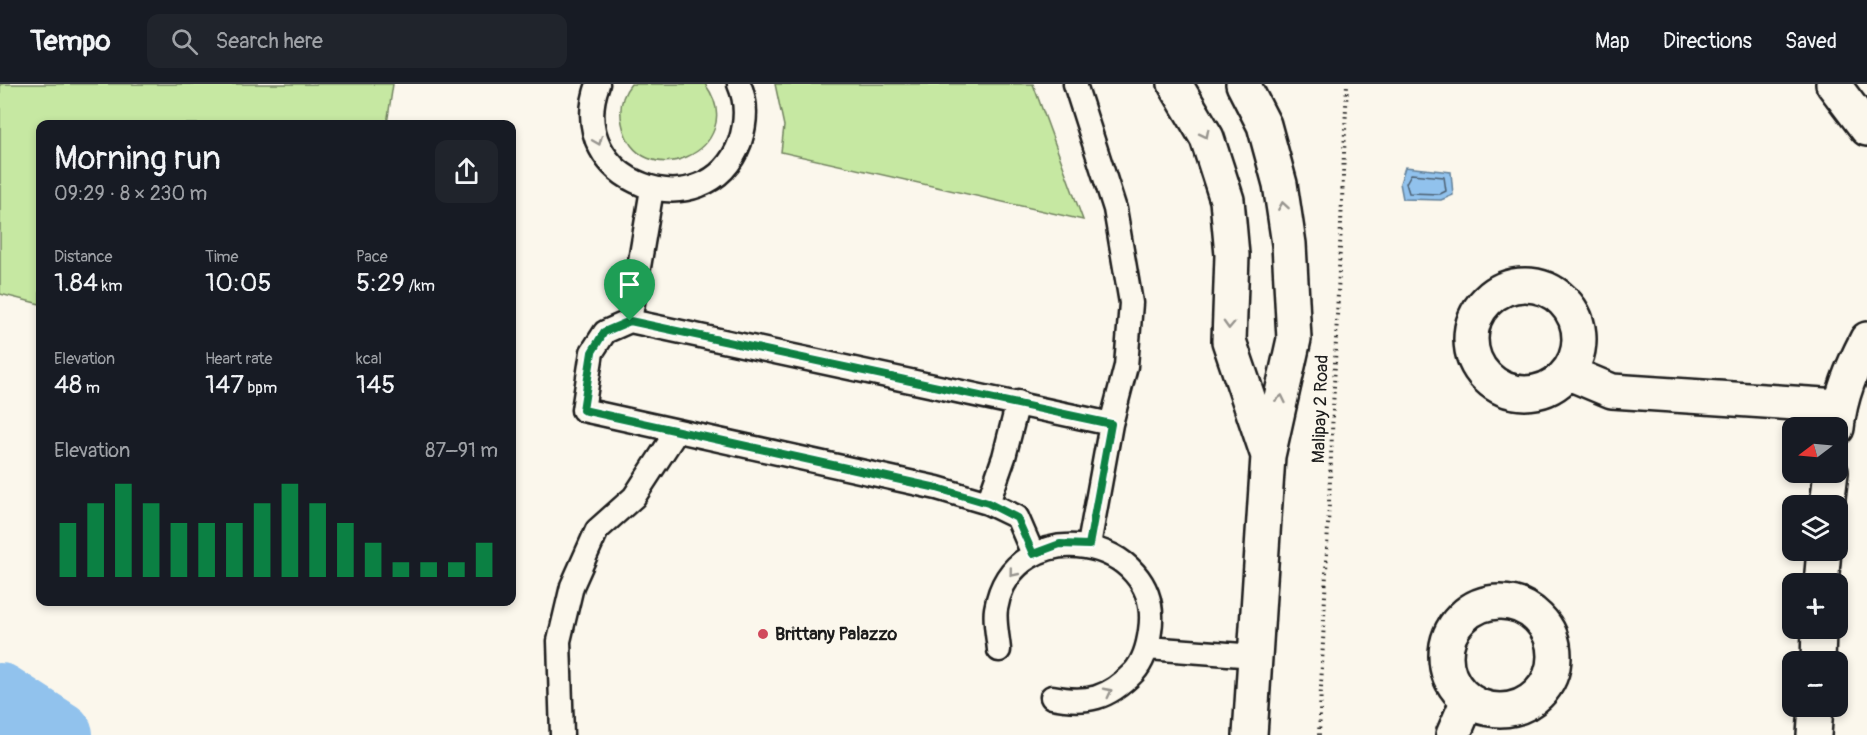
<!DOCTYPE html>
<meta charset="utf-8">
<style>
body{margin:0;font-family:Pangolin,sans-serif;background:#20242c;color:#f1f3f6;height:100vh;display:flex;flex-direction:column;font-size:22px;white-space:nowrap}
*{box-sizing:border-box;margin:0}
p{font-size:20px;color:#9ea1a6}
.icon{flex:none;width:33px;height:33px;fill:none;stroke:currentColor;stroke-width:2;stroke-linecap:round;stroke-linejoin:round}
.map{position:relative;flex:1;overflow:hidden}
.drawer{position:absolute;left:36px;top:36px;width:480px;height:486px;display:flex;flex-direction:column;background:#171b24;border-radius:12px;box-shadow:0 3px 9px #0003}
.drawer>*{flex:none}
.needle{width:39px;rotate:254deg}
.fabs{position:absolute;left:1782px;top:333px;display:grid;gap:12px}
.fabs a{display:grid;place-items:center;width:66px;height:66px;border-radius:12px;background:#171b24;box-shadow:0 3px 9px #0003;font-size:30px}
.pin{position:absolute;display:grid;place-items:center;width:51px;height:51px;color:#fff;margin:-62px -26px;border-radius:50% 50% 50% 0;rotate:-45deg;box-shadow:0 0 6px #0007}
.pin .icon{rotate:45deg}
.round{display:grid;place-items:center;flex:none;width:63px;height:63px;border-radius:12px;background:#20242c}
.overview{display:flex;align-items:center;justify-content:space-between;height:102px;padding:0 18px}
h1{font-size:33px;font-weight:600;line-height:45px}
.stats{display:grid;grid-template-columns:repeat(3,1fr);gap:9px;height:102px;padding:6px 18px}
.stats div{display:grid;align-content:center}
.stats b{font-size:26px;font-weight:600}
.stats small{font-size:16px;font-weight:400}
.stats p{font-size:16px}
.chart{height:168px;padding:12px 18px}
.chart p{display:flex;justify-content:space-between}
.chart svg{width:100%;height:108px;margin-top:6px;stroke:#0b8043;stroke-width:6}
header{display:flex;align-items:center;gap:36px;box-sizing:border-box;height:84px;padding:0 30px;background:#171b24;border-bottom:2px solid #363941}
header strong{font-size:28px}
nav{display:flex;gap:33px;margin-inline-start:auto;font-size:21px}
.search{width:420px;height:54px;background:#20242c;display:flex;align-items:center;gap:15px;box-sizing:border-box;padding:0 21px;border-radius:12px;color:#9ea1a6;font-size:22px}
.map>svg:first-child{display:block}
.green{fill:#c6e8a2;stroke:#71825f;stroke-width:1.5}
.water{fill:#91c2ed;stroke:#628099;stroke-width:1.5}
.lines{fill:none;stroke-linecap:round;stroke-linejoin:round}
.shore{stroke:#4b5e70;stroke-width:1.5}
.river{stroke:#91c2ed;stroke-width:68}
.lane-casing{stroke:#1c1c1c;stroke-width:27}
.street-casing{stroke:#1c1c1c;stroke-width:38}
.secondary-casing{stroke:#1c1c1c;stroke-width:38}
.path{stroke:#1c1c1c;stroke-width:4;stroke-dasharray:1.5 4.5;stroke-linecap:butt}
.lane{stroke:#fbf7ec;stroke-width:22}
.street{stroke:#fbf7ec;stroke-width:33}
.secondary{stroke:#fbf7ec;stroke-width:33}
.oneway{stroke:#97948e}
.route-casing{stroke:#fff;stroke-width:12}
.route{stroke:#0b8043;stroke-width:8}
.poi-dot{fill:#d1495b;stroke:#fbf7ec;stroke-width:2}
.labels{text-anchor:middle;stroke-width:4.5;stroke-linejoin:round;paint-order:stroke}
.street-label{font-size:18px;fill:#1c1c1c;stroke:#fbf7ec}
.poi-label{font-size:18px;font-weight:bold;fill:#1c1c1c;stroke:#fbf7ec;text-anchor:start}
</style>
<header>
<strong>Tempo</strong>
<div class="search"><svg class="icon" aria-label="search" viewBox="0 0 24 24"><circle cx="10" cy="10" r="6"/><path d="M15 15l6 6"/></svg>Search here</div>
<nav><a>Map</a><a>Directions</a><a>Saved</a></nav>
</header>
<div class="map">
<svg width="1867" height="651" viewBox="0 0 1867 651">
<rect width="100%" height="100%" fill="#fbf7ec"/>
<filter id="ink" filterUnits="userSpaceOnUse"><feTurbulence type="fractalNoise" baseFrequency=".0167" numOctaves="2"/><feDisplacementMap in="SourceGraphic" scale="12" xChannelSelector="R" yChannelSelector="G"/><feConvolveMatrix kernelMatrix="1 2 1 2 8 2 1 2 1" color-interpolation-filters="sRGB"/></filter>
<g filter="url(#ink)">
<path class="green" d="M0 0H393L387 40H40V220L0 210Z
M631 0H705C753 66 637 115 622 39 619 25 622 11 631 0Z
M775 0H1033L1083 136 781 68 784 42Z"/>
<path class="water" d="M1405 83 1451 88 1453 111 1441 116 1403 115 1400 99Z"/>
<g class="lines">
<path class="shore" d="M1411 90 1444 93 1446 107 1440 110 1409 109 1406 99Z"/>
<path class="river" d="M0 613 59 651"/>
<defs>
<path id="lane" d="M598 0C562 99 706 150 740 58 746 39 747 18 739 0
M1075 0 1115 125 1131 219 1126 282 1111 340 1089 461
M630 237 652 105
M988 419 1004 373 1018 318
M1033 470 1017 433 988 419 937 404 583 326 592 268 605 248 630 237 1111 340
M1148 564 1255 572
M999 566C998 553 994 537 996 525 1012 426 1165 451 1150 547 1148 562 1144 577 1134 588 1108 615 1087 620 1052 613
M562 651 559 557 572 502 597 446 634 413 677 347"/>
<path id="street" d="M1833 0 1867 45
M1471 255a54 54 0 1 1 108 0a54 54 0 1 1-108 0Z
M1569 289 1612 307 1839 322
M1837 344C1840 312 1852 284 1867 255
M1827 422 1831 388
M1821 500 1824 466
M1446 572a54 54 0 1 1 108 0a54 54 0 1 1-108 0Z
M1818 578 1819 544
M1453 651 1468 616
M1814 651 1816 622"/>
<path id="secondary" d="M1175 0 1207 54 1227 116 1232 171 1229 257 1268 372
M1243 0 1264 41 1280 100 1289 160 1294 255 1268 372 1250 651"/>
</defs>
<use href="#lane" class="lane-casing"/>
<use href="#street" class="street-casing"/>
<use href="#secondary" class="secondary-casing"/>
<path class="path" d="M1319 651 1347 0"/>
<use href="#lane" class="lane"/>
<use href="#street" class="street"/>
<use href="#secondary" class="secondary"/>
</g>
<defs><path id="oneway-chevron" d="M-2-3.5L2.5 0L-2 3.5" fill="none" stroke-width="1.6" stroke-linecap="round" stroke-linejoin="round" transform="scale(1.5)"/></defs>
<g class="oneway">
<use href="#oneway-chevron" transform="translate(1205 50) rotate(63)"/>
<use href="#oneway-chevron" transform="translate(598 57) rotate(68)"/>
<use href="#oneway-chevron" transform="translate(1283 122) rotate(-99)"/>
<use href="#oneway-chevron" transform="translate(1229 241) rotate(92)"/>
<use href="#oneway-chevron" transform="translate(1281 315) rotate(-78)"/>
<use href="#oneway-chevron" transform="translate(1013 489) rotate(129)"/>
<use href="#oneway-chevron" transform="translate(1108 608) rotate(-27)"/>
</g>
</g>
<g class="lines" filter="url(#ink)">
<defs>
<path id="route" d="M630 237 1111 340 1089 461 1060 460 1033 470 1017 434 988 419 937 404 583 326 592 268 604 248Z"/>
</defs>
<use href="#route" class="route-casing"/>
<use href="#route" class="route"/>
</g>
<circle class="poi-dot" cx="763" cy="550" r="6"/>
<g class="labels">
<g class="street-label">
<text transform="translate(1320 325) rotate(-88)" y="6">Malipay 2 Road</text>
</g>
<g class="poi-label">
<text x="775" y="556">Brittany Palazzo</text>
</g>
</g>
</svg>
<div class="fabs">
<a><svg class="needle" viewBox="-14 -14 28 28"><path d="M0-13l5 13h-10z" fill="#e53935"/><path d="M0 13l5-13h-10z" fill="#9ea1a6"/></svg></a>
<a><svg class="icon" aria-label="layers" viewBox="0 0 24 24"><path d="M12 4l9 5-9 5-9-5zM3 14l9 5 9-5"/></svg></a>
<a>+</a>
<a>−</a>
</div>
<div class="pin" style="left:630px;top:237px;background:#1e9e55"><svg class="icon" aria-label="arrive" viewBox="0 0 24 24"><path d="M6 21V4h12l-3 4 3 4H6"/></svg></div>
<section class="drawer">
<div class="overview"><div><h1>Morning run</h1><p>09:29 · 8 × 230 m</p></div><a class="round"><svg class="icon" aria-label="share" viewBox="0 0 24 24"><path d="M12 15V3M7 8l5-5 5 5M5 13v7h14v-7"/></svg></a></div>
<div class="stats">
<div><p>Distance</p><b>1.84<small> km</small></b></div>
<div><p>Time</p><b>10:05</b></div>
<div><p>Pace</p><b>5:29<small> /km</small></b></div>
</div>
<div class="stats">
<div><p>Elevation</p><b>48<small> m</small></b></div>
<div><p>Heart rate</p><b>147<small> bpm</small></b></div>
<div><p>kcal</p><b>145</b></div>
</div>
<div class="chart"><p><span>Elevation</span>87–91 m</p>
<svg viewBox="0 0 160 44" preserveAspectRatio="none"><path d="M5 44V22M15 44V14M25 44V6M35 44V14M45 44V22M55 44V22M65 44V22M75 44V14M85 44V6M95 44V14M105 44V22M115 44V30M125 44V38M135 44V38M145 44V38M155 44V30"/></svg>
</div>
</section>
</div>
